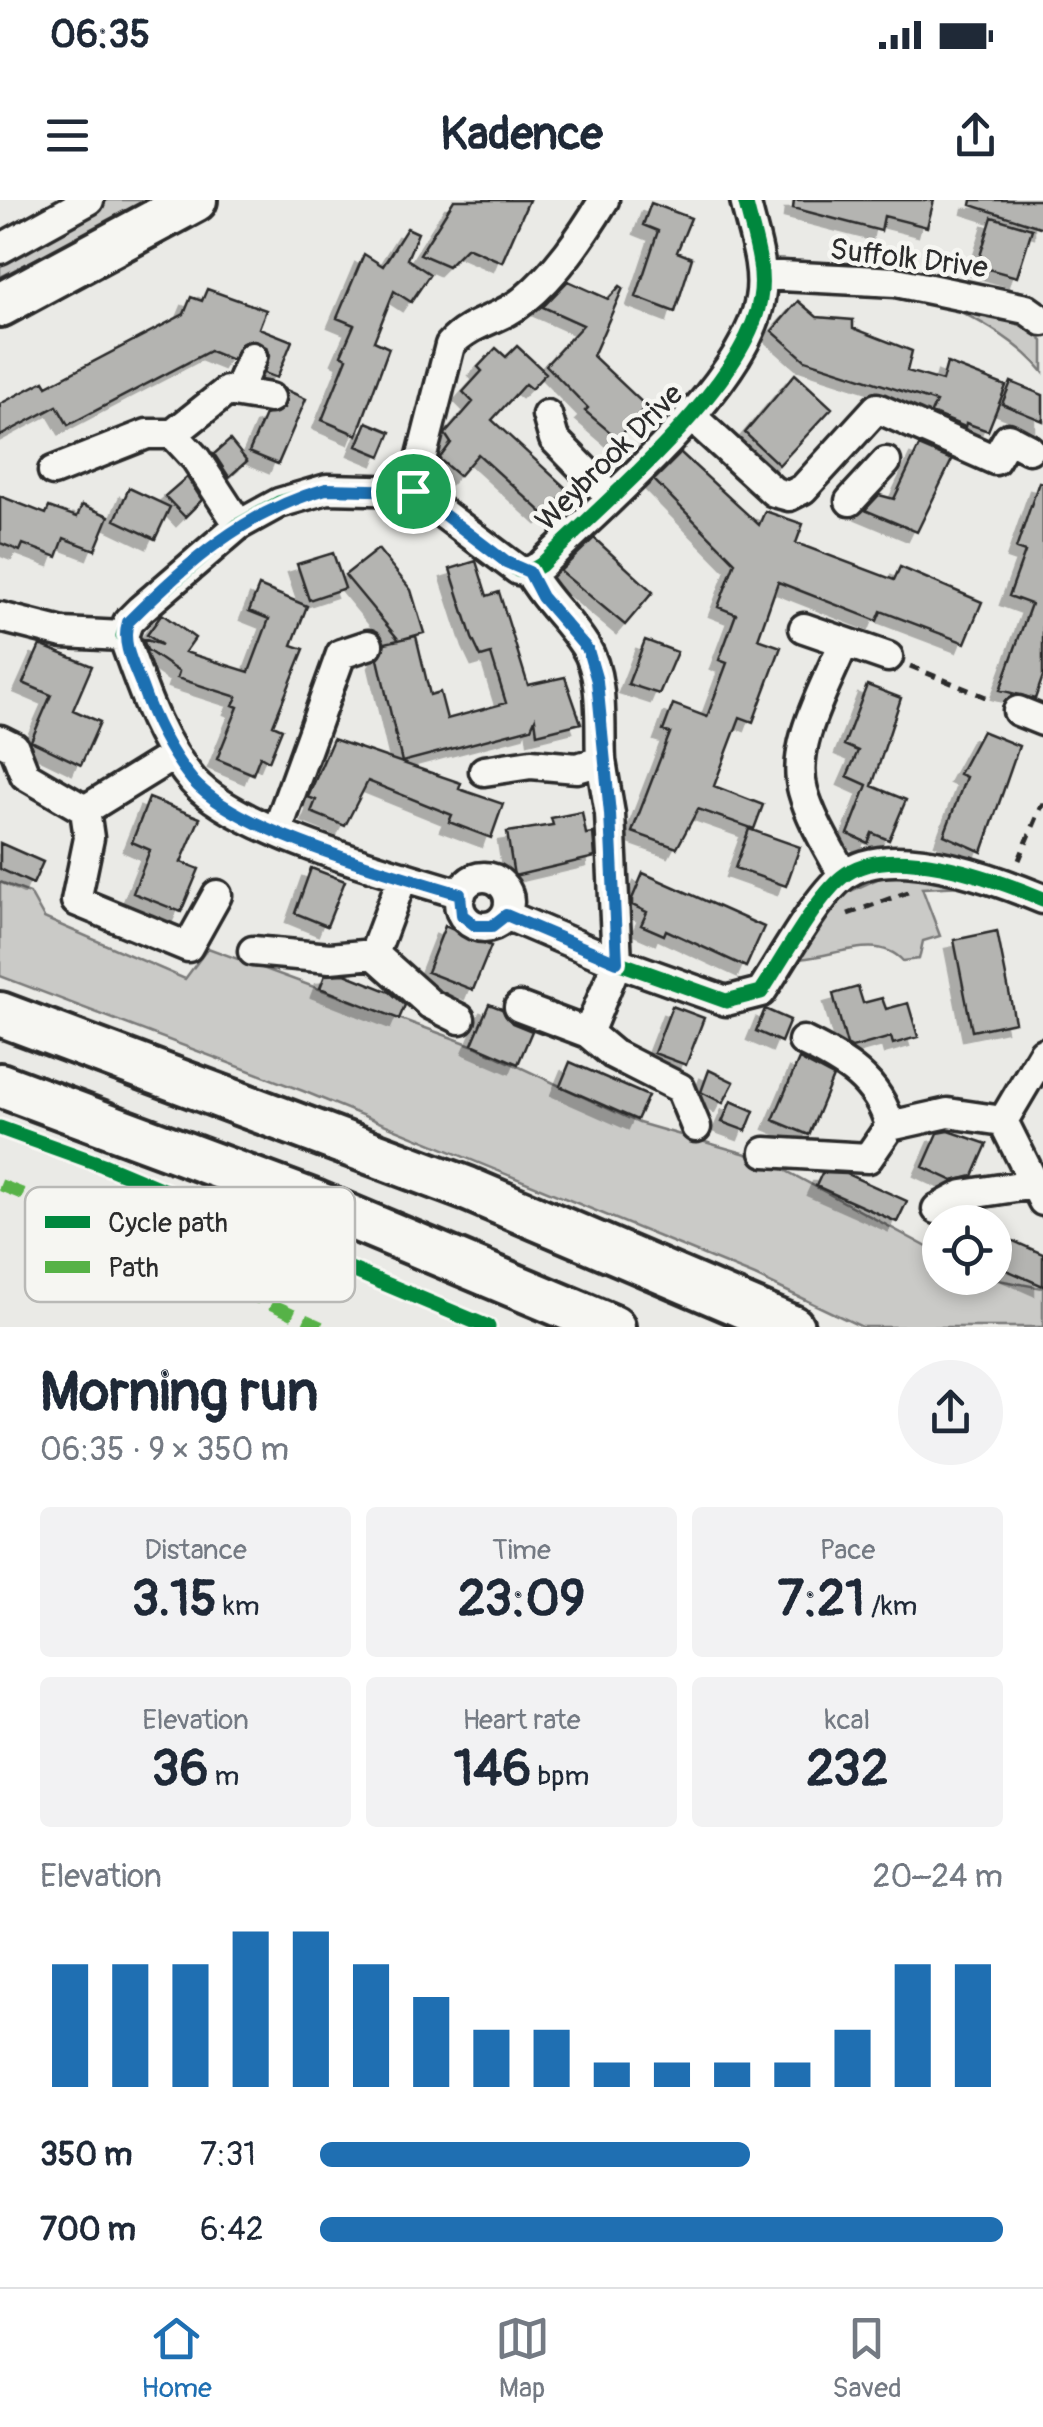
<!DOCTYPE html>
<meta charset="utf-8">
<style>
body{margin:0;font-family:Pangolin,sans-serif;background:#f2f2f3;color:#1f2937;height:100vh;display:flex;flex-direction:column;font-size:38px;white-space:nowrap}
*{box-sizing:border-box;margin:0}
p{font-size:32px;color:#747a83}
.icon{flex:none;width:55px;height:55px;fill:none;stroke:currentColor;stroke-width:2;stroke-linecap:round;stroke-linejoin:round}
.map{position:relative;height:1127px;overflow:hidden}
.side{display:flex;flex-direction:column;background:#fff;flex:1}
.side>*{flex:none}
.buttons{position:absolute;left:922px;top:1005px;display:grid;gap:20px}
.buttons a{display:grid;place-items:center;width:90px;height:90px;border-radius:50%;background:#fff;box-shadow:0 5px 15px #0003;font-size:50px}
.pin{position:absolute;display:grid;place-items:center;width:85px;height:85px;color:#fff;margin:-42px;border:5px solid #fff;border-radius:50%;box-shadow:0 2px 10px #0007}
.round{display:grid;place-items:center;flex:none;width:105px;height:105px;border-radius:52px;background:#f2f2f3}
.head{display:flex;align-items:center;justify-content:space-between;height:170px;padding:0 40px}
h1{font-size:55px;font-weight:700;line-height:75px}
.metrics{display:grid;grid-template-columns:repeat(3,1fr);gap:15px;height:170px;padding:10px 40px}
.metrics div{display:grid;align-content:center;border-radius:10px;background:#f2f2f3;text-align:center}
.metrics b{font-size:50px;font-weight:700}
.metrics small{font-size:28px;font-weight:400}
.metrics p{font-size:28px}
.chart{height:280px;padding:20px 40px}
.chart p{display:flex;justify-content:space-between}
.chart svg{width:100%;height:180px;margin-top:10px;stroke:#1f6fb2;stroke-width:6}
ul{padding:0 40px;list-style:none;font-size:32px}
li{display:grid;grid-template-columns:160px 120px 1fr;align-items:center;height:75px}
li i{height:25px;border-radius:12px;background:#1f6fb2}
.status{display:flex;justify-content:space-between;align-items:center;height:70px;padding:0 50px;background:#fff;direction:ltr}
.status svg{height:28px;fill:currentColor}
header{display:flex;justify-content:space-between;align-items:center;height:130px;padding:0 40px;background:#fff;font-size:45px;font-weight:700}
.menu{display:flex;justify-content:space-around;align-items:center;height:140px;border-top:2px solid #e0e1e3;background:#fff;font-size:28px;color:#747a83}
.menu a{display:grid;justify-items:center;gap:5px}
.menu .on{color:#1f6fb2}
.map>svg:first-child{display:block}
.green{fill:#cacac7;stroke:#7a7a79;stroke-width:2.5}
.building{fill:#b4b4b1;stroke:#2b2b2b;stroke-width:2.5;filter:url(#shadow)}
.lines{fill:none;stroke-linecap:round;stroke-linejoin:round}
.minor-casing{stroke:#2b2b2b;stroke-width:35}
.highway-casing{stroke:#2b2b2b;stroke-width:50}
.path{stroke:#2b2b2b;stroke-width:5;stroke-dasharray:10 8;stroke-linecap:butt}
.minor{stroke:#f6f6f2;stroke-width:28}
.highway{stroke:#f6f6f2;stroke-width:42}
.quiet{stroke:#56b246;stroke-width:12;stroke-dasharray:25 12;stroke-linecap:butt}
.cycleway-casing{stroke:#f6f6f2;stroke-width:21}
.cycleway{stroke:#00873e;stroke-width:15}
.route-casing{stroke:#fff;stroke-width:20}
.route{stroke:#1f6fb2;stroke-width:12}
.labels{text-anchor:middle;stroke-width:9;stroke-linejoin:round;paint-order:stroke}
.street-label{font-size:30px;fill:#2b2b2b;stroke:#f6f6f2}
.key{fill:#f6f6f2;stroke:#b9b9b6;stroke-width:2.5}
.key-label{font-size:28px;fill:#2b2b2b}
</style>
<div class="status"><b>06:35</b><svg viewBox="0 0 49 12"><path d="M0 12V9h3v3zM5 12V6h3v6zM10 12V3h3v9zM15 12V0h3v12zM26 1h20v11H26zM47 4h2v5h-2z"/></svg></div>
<header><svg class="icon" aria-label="menu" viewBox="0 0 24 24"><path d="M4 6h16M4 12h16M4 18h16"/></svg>Kadence<svg class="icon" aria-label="share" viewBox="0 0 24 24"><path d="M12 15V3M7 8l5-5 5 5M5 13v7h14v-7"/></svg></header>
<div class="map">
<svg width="1043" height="1127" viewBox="0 0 1043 1127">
<defs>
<filter id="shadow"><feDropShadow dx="-9" dy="9" stdDeviation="0" flood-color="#0004"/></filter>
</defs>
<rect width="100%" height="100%" fill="#eaeae6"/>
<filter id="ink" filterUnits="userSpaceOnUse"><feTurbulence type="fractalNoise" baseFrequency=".01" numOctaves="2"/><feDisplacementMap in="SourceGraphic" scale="20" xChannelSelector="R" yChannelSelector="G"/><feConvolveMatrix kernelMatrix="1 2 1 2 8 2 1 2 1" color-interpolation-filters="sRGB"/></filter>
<g filter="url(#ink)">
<path class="green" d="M108 0H153L0 77V55Z
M924 94 1014 117 1043 141V172C1013 135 966 114 924 94Z
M899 669 965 686 922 688 940 736 923 741 919 759 903 761C874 729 821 765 784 758L831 700Z
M0 682 30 693 44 718 185 779 208 748 477 847 639 923 764 959 940 1054V1078H987L1043 1088V1127H862L755 1076 303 891 0 776Z"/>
<path class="building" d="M454 0H529L502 62 467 47 448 66 420 54Z
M794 0H934L927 27 884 16 881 31 793 8Z
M972 0H1043V28L971 5Z
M651 3 691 18 677 52 692 58 675 112 636 97 658 31 643 25Z
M992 17 1032 29 1017 77 977 66Z
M407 28 418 33 407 59 430 74 411 102 394 91 374 141 389 148 357 235 322 220 347 158 341 155 354 125 337 118 364 54 383 66Z
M568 81 608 99 620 86 623 88 593 156 646 206 618 239 585 211 588 208 546 165 583 125 543 107Z
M207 89 266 110 259 128 292 141 277 178 264 173 269 156 266 147 249 140 241 144 232 160 210 151 68 225 57 206 0 236V204L44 181 47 186 184 114 191 97 202 101Z
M798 101 817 117 853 120V128L912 151 907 171 942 181 947 163 1006 186 988 231 966 223 965 227 931 213 936 202 805 160 772 131Z
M517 146 546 173 531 189 525 184 492 220 568 290 545 315 478 254 459 276 439 259 451 243 445 234 473 202 463 192 482 171 478 167 496 148 506 157Z
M795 174 832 208 779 265 745 233Z
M1011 182 1043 195V221L1002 204Z
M284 189 306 199 278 264 249 252 265 215 284 208Z
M367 222 391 232 381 256 357 246Z
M230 240 247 261 229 277 214 254Z
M919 246 952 260 917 332 865 310 879 295 894 299Z
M681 253 759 325 765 311 803 324 796 343 894 380 900 367 982 402 965 443 881 411 877 421 778 382 758 439 781 447 753 522 740 517 714 586 763 605 754 629 698 609 677 648 632 632 670 533 663 531 673 504 707 517 727 463 719 460 736 414 718 407 735 362 654 280Z
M187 277 202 300 185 317 165 296Z
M1039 282 1043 283V476L1035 499 1000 490 1031 404 1009 396 1025 352 1016 349Z
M129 288 170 307 155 339 115 320Z
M0 296 46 314 49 307 77 317 82 305 109 316 95 350 64 338 57 357 23 344 20 351 0 343Z
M594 338 653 392 625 425 560 371Z
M378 349 411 390 424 433 399 440 345 375Z
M333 353 345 388 309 400 297 364Z
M476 361 487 396 499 392 528 485 565 477 581 523 537 534 535 519 531 528 402 562 378 459 385 443 416 436 430 495 440 492 447 519 506 503 491 454 481 457 472 438 450 369Z
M259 386 307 406 292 445 304 449 273 525 282 529 269 561 260 556 253 574 217 559 238 507 233 505 237 497 177 478 179 472 147 450 143 439 162 445 147 435 162 414 195 438 185 452 249 472 269 419 249 411Z
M645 440 677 452 659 494 628 484Z
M40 445 92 466 73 510 100 522 81 565 31 541 51 495 23 483Z
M867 485 901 498 872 586 906 600 889 640 872 633 868 643 848 634 867 585 847 576 858 551 844 545Z
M982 531 1019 546 982 652 944 635 966 577 959 574Z
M333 539 461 583 459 589 503 604 491 638 449 622 452 615 368 581 345 626 311 612 316 600 308 597Z
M149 598 200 618 181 662 199 669 181 712 133 693 150 650 132 642Z
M582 612 586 634 593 633 595 657 514 676 507 632 553 625 551 618Z
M749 629 800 647 786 686 735 668Z
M0 643 43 662 33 684 0 669Z
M311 668 345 681 327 726 295 713Z
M643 673 764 727 746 767 666 730 664 735 641 725 647 712 632 705V699Z
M445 726 491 746 473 790 427 772Z
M997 731 1015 822 972 831 954 740Z
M345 774 390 792 405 805 399 819 320 788 325 775Z
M858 787 863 803 882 798 886 809 908 803 918 837 893 844 891 837 852 848 847 845 833 794Z
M489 804 502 809 512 823 532 831 518 864 472 844Z
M672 806 704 818 686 865 654 853Z
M765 809 790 820 781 842 756 831Z
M799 859 833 877 809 935 773 920Z
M570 862 648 896 637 920 560 886Z
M709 870 734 882 723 903 701 892Z
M731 901 754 911 746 931 722 922Z
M949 931 987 944 973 976 953 981 923 967 938 933Z
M822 973 847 974 907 1001 897 1022 816 986Z
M995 1033 1043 1054V1086L995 1065Z"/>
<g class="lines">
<defs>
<path id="minor" d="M0 49 89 0
M762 75 896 82 1026 109 1043 121
M237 192 252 157
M547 215 554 239 610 296
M690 215 774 292 789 296 803 289 877 208 995 260 1008 238 1029 249
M173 234 227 191 270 198
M53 271 147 234H173L196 259 239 325
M413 291 450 145C471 121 501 120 524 100 557 73 582 36 604 0
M850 301 886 262
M0 417 63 433 123 436
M804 428 888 457
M123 436 128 422 140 410 239 325 279 303 327 289 413 291 518 370 529 372 541 365C603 303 746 185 760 99 766 67 752 32 745 0
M123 436C141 485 158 540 193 581 239 632 393 673 461 694
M1018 511 1043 521
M0 540 14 547 25 575 85 610
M174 555 85 610 89 638 76 701 188 747 217 695
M601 561 610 614 617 762 588 833 613 854 680 888 696 927
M484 571 531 564 577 568 601 561C599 526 605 477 585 446 568 419 544 400 529 372
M277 631 341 454 368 445
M843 675C829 648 811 620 803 591 790 544 827 485 844 442
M459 702a25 25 0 1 1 50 0a25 25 0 1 1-50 0Z
M506 715 617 762 726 801 761 792C781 762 816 698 842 677 888 639 995 679 1043 699
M253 751 330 758 374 754 403 676
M374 754 430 804 460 819
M519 807 588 833
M1003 921 1043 853
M890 926 948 913 1003 921 1043 1001
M765 952 868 958 890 926C878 880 844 861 803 841
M937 1009 963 995 1034 984"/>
<path id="highway" d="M0 105 195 0
M0 814 468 989 792 1127
M0 885 317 1003 613 1127"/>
</defs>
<use href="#minor" class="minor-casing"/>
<use href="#highway" class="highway-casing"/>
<path class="path" d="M910 466 993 500
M1019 660 1043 603
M848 714 908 692"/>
<use href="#minor" class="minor"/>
<use href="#highway" class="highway"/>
<path class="quiet" d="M0 985 80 1016 321 1127"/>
<defs>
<path id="cycleway" d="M123 436 128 422 140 410 239 325 279 303 327 289 413 291 518 370 529 372 541 365C603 303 746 185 760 99 766 67 752 32 745 0
M506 715 617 762 726 801 761 792C781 762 816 698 842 677 888 639 995 679 1043 699
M0 928 103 965 488 1127"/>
</defs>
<use href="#cycleway" class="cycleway-casing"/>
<use href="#cycleway" class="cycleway"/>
</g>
</g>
<g class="lines" filter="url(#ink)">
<defs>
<path id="route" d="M326 289 413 291 506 362 529 372 542 397 588 450 597 481 610 614 617 762 506 715 492 726H476L462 715 460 694C392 673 240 633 193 581 171 555 153 519 142 487 134 466 121 444 128 422 188 362 245 312 326 289Z"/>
</defs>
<use href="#route" class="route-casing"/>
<use href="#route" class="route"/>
</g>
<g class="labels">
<g class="street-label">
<text transform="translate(909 58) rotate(7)" y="10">Suffolk Drive</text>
<text transform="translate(609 257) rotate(-45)" y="10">Weybrook Drive</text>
</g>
</g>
<rect x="25" y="987" width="330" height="115" rx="15" class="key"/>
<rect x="45" y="1016" width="45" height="12" fill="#00873e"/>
<rect x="45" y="1061" width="45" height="12" fill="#56b246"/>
<g class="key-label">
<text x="108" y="1032">Cycle path</text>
<text x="108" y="1077">Path</text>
</g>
</svg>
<div class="buttons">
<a><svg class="icon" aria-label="locate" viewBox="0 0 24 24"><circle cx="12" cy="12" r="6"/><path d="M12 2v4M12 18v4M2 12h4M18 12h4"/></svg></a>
</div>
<div class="pin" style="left:413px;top:291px;background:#1e9e55"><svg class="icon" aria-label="arrive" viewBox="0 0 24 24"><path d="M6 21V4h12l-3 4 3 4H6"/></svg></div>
</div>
<section class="side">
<div class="head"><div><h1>Morning run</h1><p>06:35 · 9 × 350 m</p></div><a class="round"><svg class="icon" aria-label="share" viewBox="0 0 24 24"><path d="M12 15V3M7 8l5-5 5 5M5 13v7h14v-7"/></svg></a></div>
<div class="metrics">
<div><p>Distance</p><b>3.15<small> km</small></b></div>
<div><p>Time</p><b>23:09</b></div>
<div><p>Pace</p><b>7:21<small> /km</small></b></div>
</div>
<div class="metrics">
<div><p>Elevation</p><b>36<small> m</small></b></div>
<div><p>Heart rate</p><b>146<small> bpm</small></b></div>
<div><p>kcal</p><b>232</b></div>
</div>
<div class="chart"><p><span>Elevation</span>20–24 m</p>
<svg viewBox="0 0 160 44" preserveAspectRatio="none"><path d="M5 44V14M15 44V14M25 44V14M35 44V6M45 44V6M55 44V14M65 44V22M75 44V30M85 44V30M95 44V38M105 44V38M115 44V38M125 44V38M135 44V30M145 44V14M155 44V14"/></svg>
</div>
<ul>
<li><b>350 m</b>7:31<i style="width:63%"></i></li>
<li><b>700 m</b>6:42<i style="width:100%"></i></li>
</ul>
</section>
<nav class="menu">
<a class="on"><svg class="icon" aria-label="home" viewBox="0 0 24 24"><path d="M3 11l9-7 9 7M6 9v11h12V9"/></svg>Home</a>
<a><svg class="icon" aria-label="map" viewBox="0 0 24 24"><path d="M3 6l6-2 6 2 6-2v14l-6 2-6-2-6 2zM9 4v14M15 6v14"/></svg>Map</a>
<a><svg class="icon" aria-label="saved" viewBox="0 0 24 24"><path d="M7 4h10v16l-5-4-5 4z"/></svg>Saved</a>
</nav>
